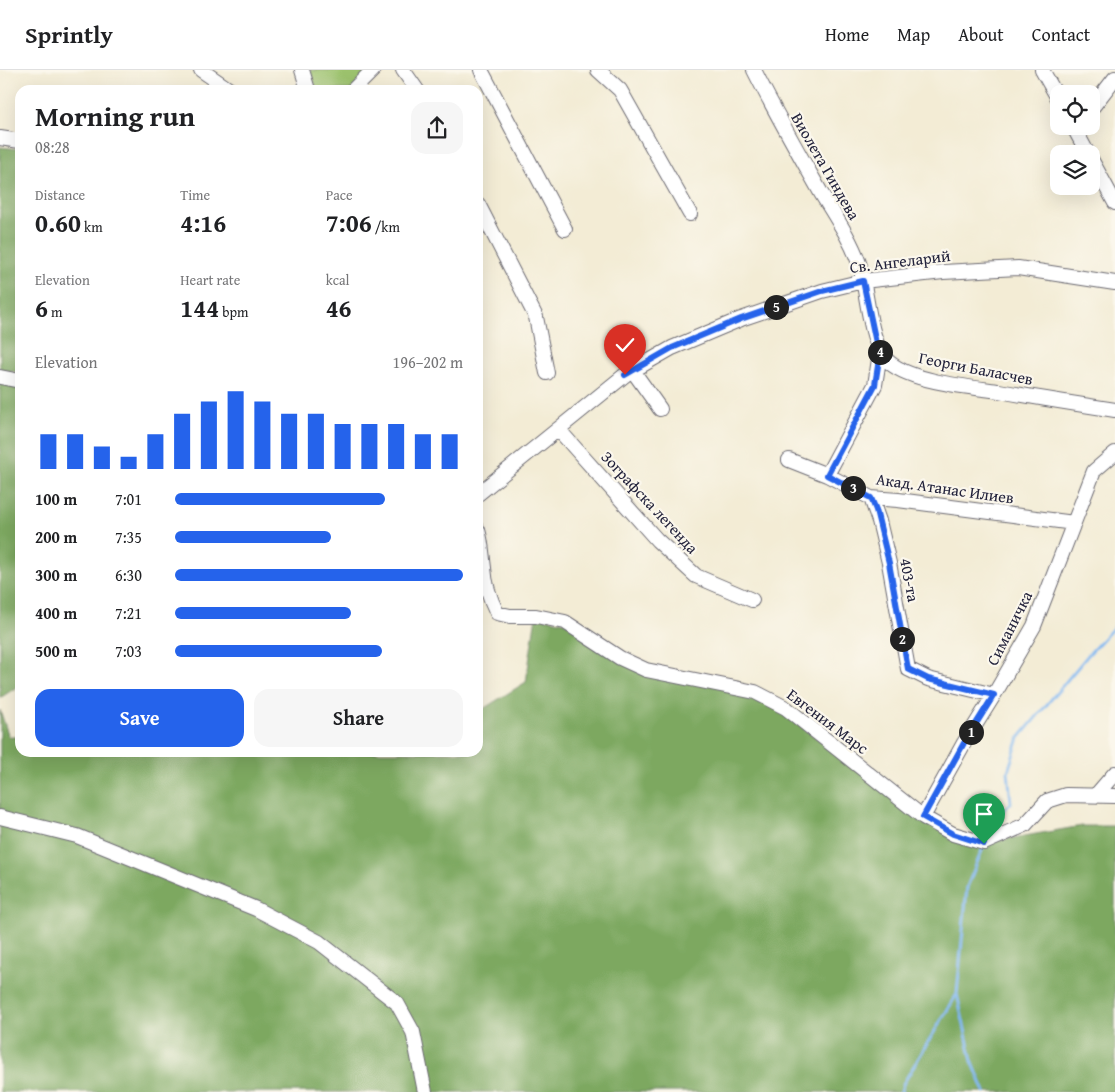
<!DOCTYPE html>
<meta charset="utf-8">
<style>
body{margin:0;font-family:"Gentium Book Plus",serif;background:#f6f6f6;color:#202124;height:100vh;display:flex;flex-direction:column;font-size:19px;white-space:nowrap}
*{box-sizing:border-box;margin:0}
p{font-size:16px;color:#757577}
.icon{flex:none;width:28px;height:28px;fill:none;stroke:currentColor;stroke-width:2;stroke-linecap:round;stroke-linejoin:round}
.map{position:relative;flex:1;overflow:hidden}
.side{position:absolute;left:15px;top:15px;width:468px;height:672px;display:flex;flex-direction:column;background:#fff;border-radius:15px;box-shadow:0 5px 20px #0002}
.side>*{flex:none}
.fabs{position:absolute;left:1050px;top:15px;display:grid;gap:10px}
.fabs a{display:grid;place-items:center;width:50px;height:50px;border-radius:10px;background:#fff;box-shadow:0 5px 20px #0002;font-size:25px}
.pin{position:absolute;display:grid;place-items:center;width:42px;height:42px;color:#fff;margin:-51px -21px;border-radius:50% 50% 50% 0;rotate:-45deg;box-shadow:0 0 5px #0007}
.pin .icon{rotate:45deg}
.km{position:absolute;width:25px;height:25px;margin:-12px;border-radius:50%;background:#222;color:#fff;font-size:14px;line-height:25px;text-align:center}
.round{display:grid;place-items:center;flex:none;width:52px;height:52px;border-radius:15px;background:#f6f6f6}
.headline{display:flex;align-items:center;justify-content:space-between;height:85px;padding:0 20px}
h1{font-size:28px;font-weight:800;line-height:38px}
.metrics{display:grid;grid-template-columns:repeat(3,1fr);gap:8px;height:85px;padding:5px 20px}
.metrics div{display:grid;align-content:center}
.metrics b{font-size:25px;font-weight:800}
.metrics small{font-size:14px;font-weight:400}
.metrics p{font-size:14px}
.chart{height:140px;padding:10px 20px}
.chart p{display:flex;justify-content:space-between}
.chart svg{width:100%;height:90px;margin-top:5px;stroke:#2563eb;stroke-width:6}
.action{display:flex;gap:10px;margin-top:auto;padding:10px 20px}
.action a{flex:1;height:58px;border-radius:15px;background:#2563eb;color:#fff;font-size:20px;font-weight:800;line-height:58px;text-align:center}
.action a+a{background:#f6f6f6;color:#202124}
ul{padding:0 20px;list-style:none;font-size:16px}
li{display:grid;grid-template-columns:80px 60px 1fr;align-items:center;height:38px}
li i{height:12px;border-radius:6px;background:#2563eb}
header{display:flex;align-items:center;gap:30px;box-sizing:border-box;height:70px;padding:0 25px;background:#fff;border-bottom:1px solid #e0e0e0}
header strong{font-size:24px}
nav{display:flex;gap:28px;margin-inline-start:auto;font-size:18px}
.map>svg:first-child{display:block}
.green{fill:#9cc26d;stroke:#5f7254}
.forest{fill:#7da860;stroke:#50654e}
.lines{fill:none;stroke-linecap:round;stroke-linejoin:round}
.stream{stroke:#80b7f0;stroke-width:3}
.minor-casing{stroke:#6b6971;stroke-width:16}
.minor{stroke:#fff;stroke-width:14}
.route-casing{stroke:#fff;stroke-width:10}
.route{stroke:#2563eb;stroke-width:6}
.labels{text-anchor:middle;stroke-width:4.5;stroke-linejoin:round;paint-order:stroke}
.street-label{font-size:16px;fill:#22223b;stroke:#fbf7ec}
</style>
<header>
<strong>Sprintly</strong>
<nav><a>Home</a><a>Map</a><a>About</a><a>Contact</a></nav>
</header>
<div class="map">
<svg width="1115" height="1022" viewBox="0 0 1115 1022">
<rect width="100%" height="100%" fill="#fbf7ec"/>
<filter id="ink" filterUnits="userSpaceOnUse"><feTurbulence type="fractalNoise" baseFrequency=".02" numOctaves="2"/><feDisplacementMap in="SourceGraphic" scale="10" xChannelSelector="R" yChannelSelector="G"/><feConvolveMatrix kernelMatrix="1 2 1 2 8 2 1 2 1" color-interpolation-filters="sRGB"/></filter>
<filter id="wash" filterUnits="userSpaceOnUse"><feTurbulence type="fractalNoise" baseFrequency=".0096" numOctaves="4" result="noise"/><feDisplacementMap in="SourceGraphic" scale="20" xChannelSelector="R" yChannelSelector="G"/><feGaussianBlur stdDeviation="1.12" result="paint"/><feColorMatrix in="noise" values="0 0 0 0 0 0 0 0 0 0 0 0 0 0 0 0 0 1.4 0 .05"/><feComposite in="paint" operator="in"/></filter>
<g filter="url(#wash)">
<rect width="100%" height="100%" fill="#f3ecd5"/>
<path class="green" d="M310 0H369L351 20H317Z"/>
<path class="forest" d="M0 77 20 79V303L0 299Z
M0 312 20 318V615L0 628Z
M536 546 565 552 620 588 755 622 923 747 984 773 1082 756H1115V1022H0V640L9 667H20V682H478V642L526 612Z"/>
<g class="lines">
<path class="stream" d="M987 767 993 751 1011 733 1008 701 1019 668 1089 584 1115 556
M983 778 967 817 957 924 972 991 985 1022
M901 1022 903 1014 957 924"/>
</g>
</g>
<g filter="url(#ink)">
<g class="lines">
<defs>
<path id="minor" d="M201 0 230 20
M302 0 308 20
M403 0 417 20
M481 0 565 159
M598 0 620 20 690 144
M754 0C775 42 798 82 821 123 835 146 850 168 859 193 868 220 868 276 890 293 913 312 969 317 999 321 1038 328 1076 334 1115 340
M1042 0 1059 30
M353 20 373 0
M1091 39 1115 8
M1073 56 1088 84
M0 68 20 71
M1091 89 1115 133
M478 134 536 247 547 303
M633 301 660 339
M0 307 20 311
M558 359 657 470 696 506 752 530
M789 390 827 405 871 428 898 430 1074 453
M827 405 875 315 880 283
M478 424 625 305 672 278 741 249 822 221 863 211 943 202 1018 198 1115 213
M871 428 879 451 889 493 908 599 928 609 994 625
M478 460C482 473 482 484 484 498 485 514 490 529 497 543L510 546H536L565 552 620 588 646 600 755 622 786 638 923 747 953 764 984 773 1025 755 1047 731 1066 725 1115 726
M1096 725 1115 703
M0 747 77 766 256 839 319 872 397 933 413 962 425 1022
M923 747 964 673 994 625 1034 556 1094 401 1115 383"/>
</defs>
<use href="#minor" class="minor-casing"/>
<use href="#minor" class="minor"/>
</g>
</g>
<g class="lines" filter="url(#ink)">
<defs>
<path id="route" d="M625 305 672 278 741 249 822 221 863 211 876 273 880 283 875 315 827 405 871 428 876 440 889 493 908 599 928 609 994 625 964 673 923 747 953 764 984 774"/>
</defs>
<use href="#route" class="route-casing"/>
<use href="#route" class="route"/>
</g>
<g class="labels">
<g class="street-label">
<text transform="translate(826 96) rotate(60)" y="6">Виолета Гиндева</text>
<text transform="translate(900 191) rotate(-7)" y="6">Св. Ангеларий</text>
<text transform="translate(976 298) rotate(11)" y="6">Георги Баласчев</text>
<text transform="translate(945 418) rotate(8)" y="6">Акад. Атанас Илиев</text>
<text transform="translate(650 432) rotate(47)" y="6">Зографска легенда</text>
<text transform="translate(910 510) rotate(79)" y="6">403-та</text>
<text transform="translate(1009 558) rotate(-63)" y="6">Симаничка</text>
<text transform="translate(828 651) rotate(37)" y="6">Евгения Марс</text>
</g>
</g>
</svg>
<div class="fabs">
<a><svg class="icon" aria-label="locate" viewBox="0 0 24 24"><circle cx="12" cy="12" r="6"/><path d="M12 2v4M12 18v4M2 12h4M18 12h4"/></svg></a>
<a><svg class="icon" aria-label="layers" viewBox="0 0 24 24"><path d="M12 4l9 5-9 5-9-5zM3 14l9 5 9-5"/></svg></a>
</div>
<div class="pin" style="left:984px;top:774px;background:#1e9e55"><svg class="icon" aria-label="arrive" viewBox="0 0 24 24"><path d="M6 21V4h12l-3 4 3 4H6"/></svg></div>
<div class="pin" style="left:625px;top:305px;background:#d93025"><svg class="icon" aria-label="check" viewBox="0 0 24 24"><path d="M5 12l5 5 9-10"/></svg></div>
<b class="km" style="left:971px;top:662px">1</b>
<b class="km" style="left:902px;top:569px">2</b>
<b class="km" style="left:853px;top:418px">3</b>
<b class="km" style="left:880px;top:282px">4</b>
<b class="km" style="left:776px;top:237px">5</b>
<section class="side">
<div class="headline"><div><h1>Morning run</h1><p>08:28</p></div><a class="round"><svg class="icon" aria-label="share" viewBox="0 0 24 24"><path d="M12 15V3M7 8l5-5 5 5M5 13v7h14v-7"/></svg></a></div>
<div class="metrics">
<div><p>Distance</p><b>0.60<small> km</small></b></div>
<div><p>Time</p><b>4:16</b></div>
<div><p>Pace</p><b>7:06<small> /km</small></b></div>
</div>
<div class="metrics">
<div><p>Elevation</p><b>6<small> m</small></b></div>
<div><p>Heart rate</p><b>144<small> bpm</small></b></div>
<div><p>kcal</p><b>46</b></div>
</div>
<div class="chart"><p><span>Elevation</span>196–202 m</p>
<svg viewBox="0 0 160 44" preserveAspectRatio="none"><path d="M5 44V27M15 44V27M25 44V33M35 44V38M45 44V27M55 44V17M65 44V11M75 44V6M85 44V11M95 44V17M105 44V17M115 44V22M125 44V22M135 44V22M145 44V27M155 44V27"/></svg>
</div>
<ul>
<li><b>100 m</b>7:01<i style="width:73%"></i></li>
<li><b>200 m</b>7:35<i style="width:54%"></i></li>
<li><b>300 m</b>6:30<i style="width:100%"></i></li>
<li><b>400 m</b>7:21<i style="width:61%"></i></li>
<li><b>500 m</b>7:03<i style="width:72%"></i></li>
</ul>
<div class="action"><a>Save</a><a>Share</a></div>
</section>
</div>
